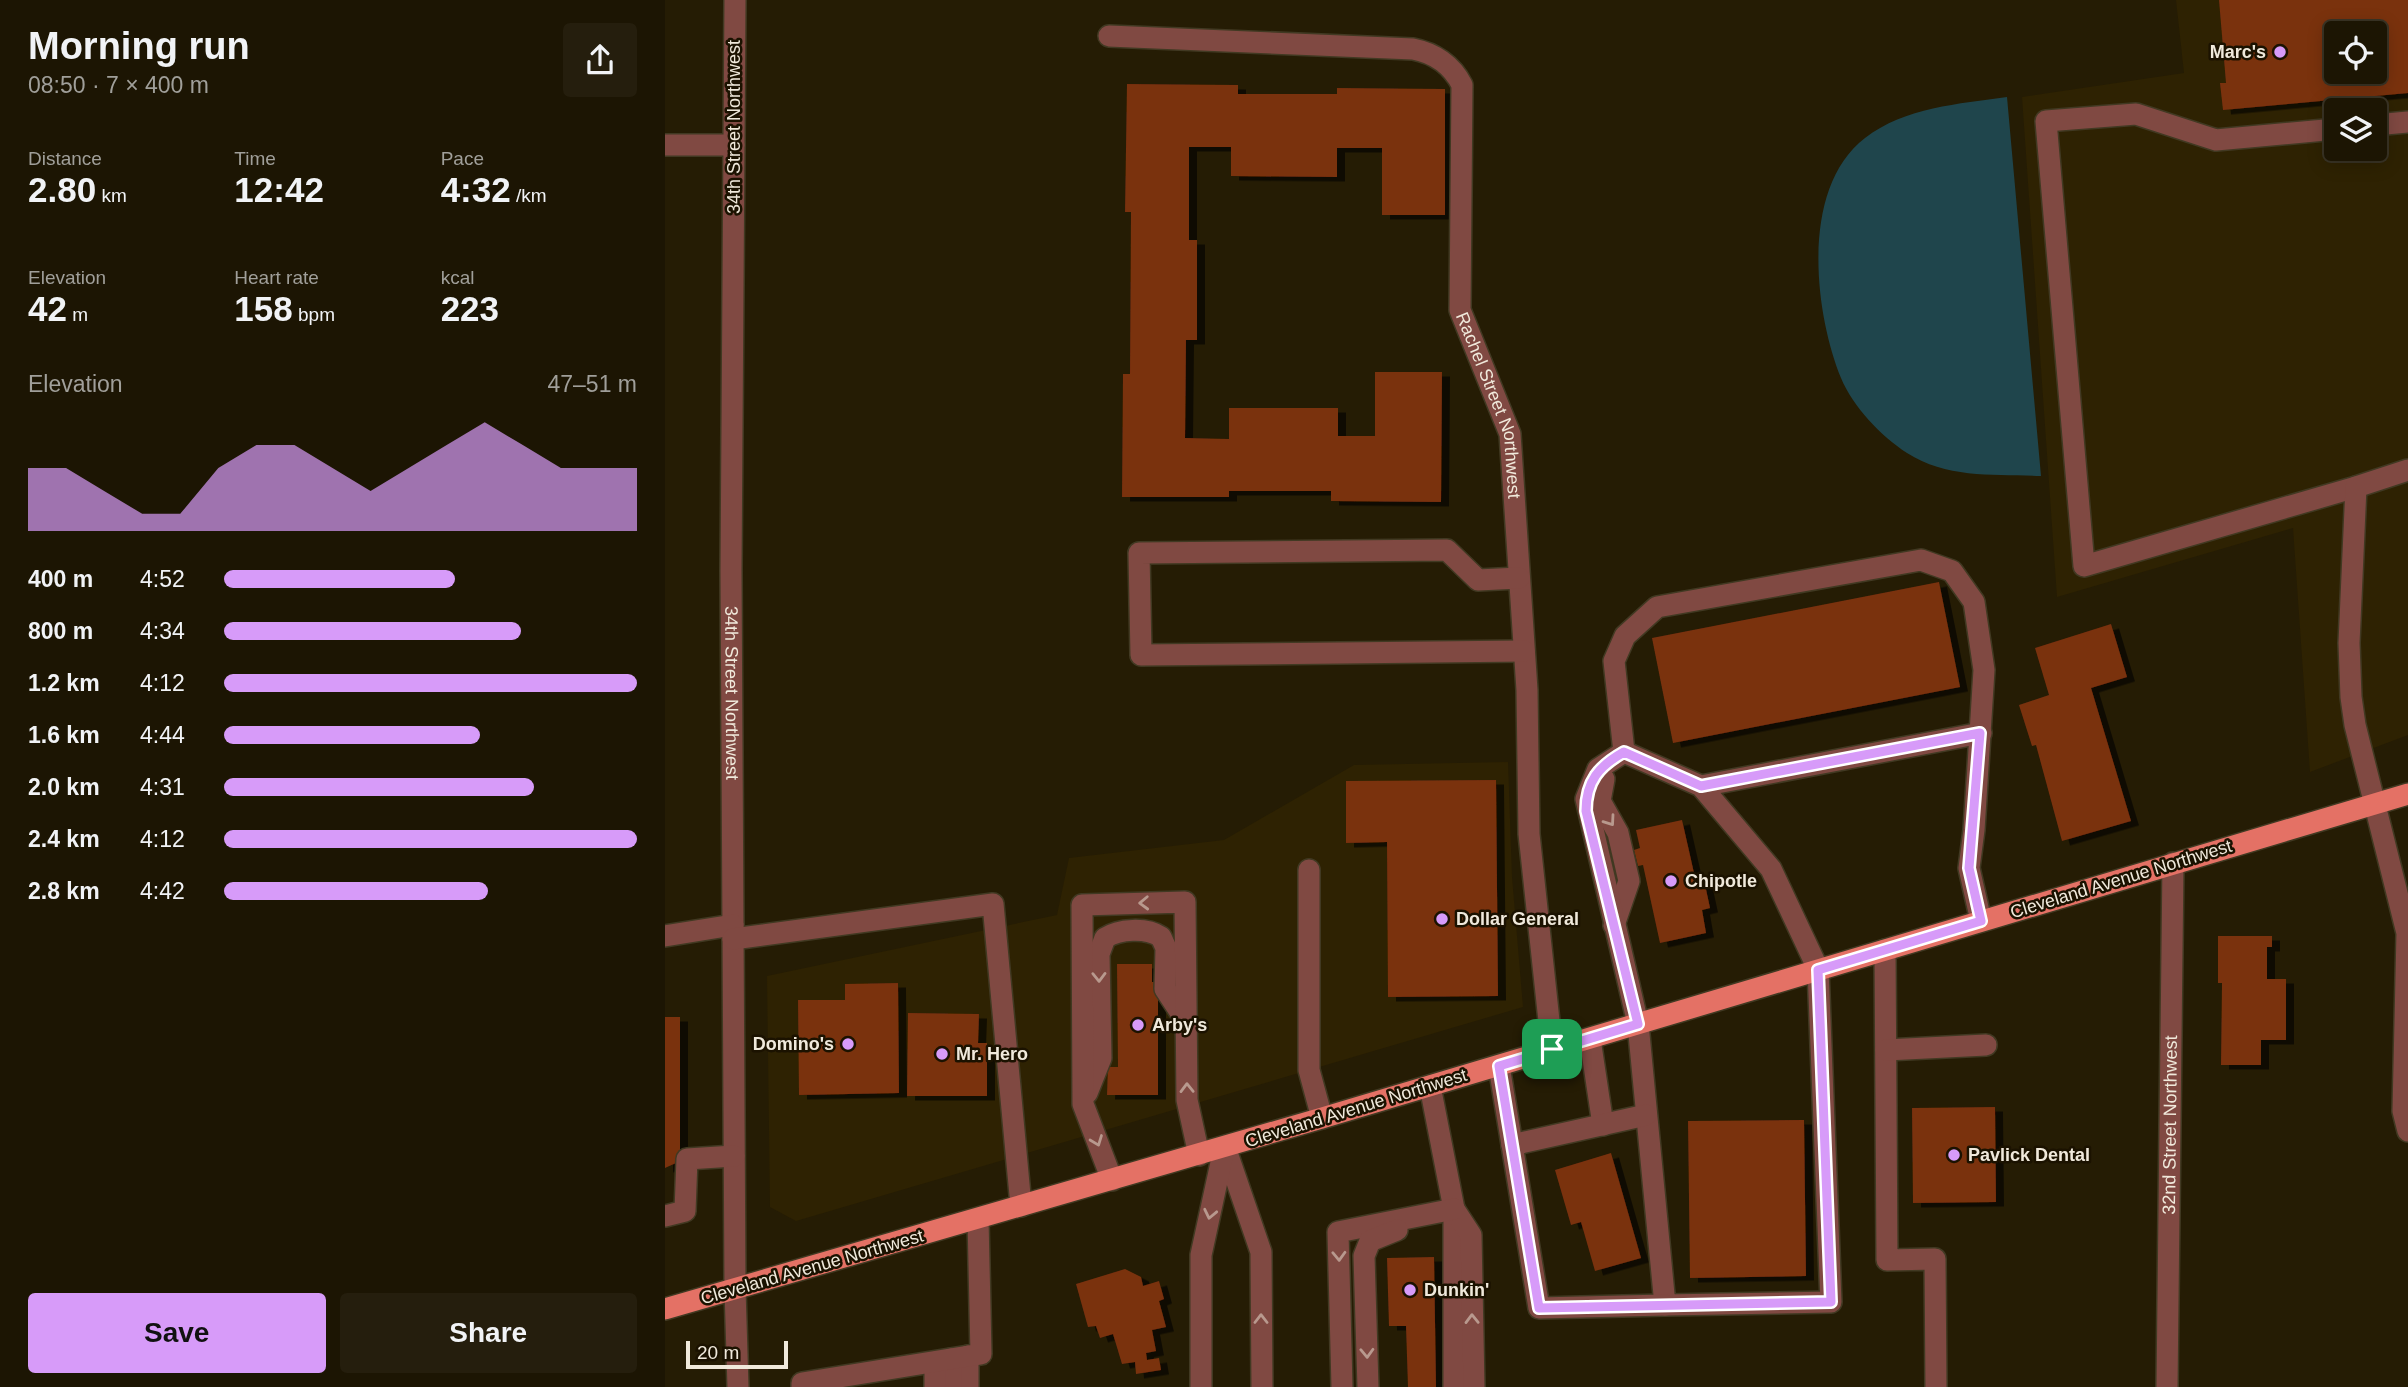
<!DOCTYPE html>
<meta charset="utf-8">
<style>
body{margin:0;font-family:Helvetica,sans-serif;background:#251e0d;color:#f1f3f6;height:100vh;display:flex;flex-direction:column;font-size:26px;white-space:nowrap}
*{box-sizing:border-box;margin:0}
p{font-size:23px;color:#a09f9a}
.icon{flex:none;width:38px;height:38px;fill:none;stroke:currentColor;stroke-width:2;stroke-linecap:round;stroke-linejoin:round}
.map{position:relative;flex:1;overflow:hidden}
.details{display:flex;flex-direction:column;background:#1c1503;width:665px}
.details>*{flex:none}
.tools{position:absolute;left:1659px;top:21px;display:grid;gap:14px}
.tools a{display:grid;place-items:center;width:63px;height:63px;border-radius:7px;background:#1c1503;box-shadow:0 4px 18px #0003,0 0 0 2px #3a3425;font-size:35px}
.scale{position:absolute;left:21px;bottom:18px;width:102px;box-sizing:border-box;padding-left:7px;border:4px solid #f0e9db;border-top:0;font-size:19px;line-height:24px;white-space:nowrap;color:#f0e9db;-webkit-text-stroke:5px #1b1200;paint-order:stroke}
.pin{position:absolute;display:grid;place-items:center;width:60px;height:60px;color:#fff;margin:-30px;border-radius:14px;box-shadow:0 4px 10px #0006}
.round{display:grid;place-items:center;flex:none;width:74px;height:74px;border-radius:7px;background:#251e0d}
.headline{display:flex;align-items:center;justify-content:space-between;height:119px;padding:0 28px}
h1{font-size:38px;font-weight:700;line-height:52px}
.stats{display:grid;grid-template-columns:repeat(3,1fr);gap:10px;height:119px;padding:7px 28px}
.stats div{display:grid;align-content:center}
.stats b{font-size:35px;font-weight:700}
.stats small{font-size:19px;font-weight:400}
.stats p{font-size:19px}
.chart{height:196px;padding:14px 28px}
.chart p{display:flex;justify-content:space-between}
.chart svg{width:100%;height:126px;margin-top:7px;fill:#d79bf9;opacity:.7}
.cta{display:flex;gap:14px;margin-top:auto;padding:14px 28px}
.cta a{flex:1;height:80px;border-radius:7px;background:#d79bf9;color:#111;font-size:28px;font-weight:700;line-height:80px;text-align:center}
.cta a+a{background:#251e0d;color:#f1f3f6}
ul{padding:0 28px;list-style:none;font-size:23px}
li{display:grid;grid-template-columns:112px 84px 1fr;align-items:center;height:52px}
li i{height:18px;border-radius:9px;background:#d79bf9}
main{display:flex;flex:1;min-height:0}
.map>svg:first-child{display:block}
.built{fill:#2e2202;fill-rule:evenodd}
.water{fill:#1f454c}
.building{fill:#7a3010;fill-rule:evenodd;filter:url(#shadow)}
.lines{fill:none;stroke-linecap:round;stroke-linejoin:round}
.minor-casing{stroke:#413922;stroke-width:24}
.major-casing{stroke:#413922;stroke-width:24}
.minor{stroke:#804942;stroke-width:21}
.major{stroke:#e47165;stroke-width:21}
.oneway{stroke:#b8998e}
.route-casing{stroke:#fff;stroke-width:14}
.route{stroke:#d79bf9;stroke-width:9}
.poi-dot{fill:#d79bf9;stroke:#1b1200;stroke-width:2.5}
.labels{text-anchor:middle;stroke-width:5;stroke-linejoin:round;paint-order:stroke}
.poi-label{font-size:18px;font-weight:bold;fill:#f0e9db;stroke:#1b1200;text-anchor:start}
.street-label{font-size:18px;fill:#f0e9db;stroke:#1b1200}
</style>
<main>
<section class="details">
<div class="headline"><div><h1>Morning run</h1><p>08:50 · 7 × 400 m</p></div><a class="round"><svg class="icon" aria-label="share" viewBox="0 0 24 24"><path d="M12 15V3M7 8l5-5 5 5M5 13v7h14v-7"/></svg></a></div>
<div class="stats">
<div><p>Distance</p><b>2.80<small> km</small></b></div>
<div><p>Time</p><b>12:42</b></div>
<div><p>Pace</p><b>4:32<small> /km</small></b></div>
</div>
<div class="stats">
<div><p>Elevation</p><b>42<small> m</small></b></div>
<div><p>Heart rate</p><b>158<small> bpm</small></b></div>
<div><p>kcal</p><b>223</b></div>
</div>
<div class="chart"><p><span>Elevation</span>47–51 m</p>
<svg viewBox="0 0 160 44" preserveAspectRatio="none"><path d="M0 44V22L10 22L20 30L30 38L40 38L50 22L60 14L70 14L80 22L90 30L100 22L110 14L120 6L130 14L140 22L150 22L160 22V44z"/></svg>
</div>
<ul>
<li><b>400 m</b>4:52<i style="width:56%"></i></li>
<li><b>800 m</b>4:34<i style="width:72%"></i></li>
<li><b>1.2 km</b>4:12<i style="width:100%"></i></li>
<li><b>1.6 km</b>4:44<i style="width:62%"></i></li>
<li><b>2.0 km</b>4:31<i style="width:75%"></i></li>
<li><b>2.4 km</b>4:12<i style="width:100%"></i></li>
<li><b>2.8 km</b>4:42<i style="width:64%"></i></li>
</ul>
<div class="cta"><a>Save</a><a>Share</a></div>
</section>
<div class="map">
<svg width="1743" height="1387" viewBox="0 0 1743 1387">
<defs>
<filter id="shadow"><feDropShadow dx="8" dy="4.5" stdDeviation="0" flood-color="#0009"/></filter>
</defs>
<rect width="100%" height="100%" fill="#251c04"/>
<path class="built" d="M1511 0H1743V735L1645 772 1628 528 1392 597 1357 97 1519 73ZM1671 33H1710V72H1671ZM1671 110H1710V149H1671Z
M843 762 847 877 858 1007 131 1221 105 1207 102 976 392 915 404 858 559 840 689 765Z"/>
<path class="water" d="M1342 97 1376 476C1329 474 1283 479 1242 453 1216 436 1188 407 1176 378 1149 311 1135 188 1200 138 1240 107 1294 104 1342 97Z"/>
<path class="building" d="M1554 0H1743V93L1558 110 1555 83H1561ZM1671 33H1710V72H1671Z
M462 84 573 85V94H672V88L780 89V215H717V148H672V177L566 176V147H524V240H532V340H521L520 438 564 439V408H673V436H710V372H777L776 502 666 501V491H564V497H457L458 374H465L466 212H460Z
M1274 582 1295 687 1008 743 987 638Z
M1446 624 1462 677 1426 688 1466 821 1397 841 1371 745 1367 746 1354 705 1384 695 1370 648Z
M831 780 833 996 723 997 722 842 681 843V781Z
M1017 820 1031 882 1039 880 1045 908 1037 910 1041 933 995 943 978 865 973 866 969 850 975 848 971 830Z
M1553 936H1607V947H1602V979H1621V1040H1596V1065H1556L1557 983H1553Z
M452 964H487V982H493V1095H442L443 1067H453Z
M233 983 234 1093 134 1095 133 1000H180V984Z
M243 1013 314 1014 313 1043H322V1096H242Z
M0 1017H15V1150L11 1163 0 1168Z
M1330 1107 1331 1202 1248 1203 1247 1108Z
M1139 1120 1141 1276 1025 1278 1023 1121Z
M946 1153 976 1258 930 1271 916 1222 906 1225 890 1170Z
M769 1257 771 1387H743L741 1326H724L722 1258Z
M460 1269 476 1277 478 1286 494 1281 499 1299 494 1301 501 1327 487 1330 491 1351 481 1353 482 1360 494 1358 496 1370 471 1374 470 1362 457 1364 448 1334 435 1338 431 1326 423 1327 411 1284Z"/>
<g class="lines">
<defs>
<g id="minor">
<path id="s1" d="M70 0 66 571 70 1289 73 1387"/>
<path id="s2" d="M444 36 748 49C769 53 787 65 797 85L795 310 845 434 862 690 864 834 887 1049"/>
<path d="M1710 125 1743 122"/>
<path d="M1671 129 1551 140 1471 114 1381 121 1419 566 1691 487"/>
<path d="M0 145H69"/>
<path d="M1743 470 1691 487 1684 643 1686 697 1690 725 1742 933 1738 1111 1743 1131"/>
<path d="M854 578 813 580 782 550 474 553 476 655 859 651"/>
<path d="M959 752 949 661 960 636 992 607 1256 560 1287 571 1309 602 1319 670 1309 830 1304 868 1316 921"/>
<path d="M939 779 935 801 953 833 964 881 949 925"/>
<path d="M1036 786 959 752 933 769 921 799 973 1024 1000 1305 1166 1302 1153 969 1106 869 1036 786 1316 733"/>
<path d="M644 870V1070L657 1118"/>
<path d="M0 936 68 925"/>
<path d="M68 939 328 904 356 1206"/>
<path d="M1220 950 1222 1260 1270 1259 1271 1387"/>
<path d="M925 1039 938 1125"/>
<path d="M1221 1050 1321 1045"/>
<path d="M834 1066 874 1308 1000 1305"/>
<path d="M765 1086 789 1209V1387"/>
<path d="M422 1093 436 1058 434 954 440 938C454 929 481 927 496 937L501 948 500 989 521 1021"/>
<path d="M847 1145 981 1115"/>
<path d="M560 1147 596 1252 597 1387"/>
<path d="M447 1180 418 1104 417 905 520 902 522 1100 534 1155"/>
<path d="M789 1209 806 1235 809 1387"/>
<path d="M0 1216 20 1211 22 1159 69 1156"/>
<path d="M303 1356V1387"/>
<path d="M286 1359V1387"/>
<path d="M270 1362V1387"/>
<path d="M137 1387V1383L316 1354 313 1219"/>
<path d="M536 1387V1255L559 1149"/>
<path d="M677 1387 673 1232 789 1209"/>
<path d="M703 1387 699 1256 705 1241 732 1230"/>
<path id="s3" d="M1502 1387 1508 863"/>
</g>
<path id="major" d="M0 1309 657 1118 1743 794"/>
</defs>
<use href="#minor" class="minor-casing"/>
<use href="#major" class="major-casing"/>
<use href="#minor" class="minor"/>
<use href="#major" class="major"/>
</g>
<defs><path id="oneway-chevron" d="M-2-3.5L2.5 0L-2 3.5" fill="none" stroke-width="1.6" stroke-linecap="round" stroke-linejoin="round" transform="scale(1.75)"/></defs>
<g class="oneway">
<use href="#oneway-chevron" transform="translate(945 821) rotate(55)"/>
<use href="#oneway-chevron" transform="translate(479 903) rotate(178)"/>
<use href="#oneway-chevron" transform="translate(434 977) rotate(89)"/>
<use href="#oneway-chevron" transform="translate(522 1088) rotate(-91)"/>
<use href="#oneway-chevron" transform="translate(432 1141) rotate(69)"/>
<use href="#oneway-chevron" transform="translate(545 1214) rotate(102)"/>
<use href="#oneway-chevron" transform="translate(674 1256) rotate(88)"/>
<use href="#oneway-chevron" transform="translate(596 1319) rotate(-90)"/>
<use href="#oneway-chevron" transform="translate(807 1319) rotate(-91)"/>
<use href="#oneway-chevron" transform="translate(702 1353) rotate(88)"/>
</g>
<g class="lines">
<defs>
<path id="route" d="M1315 733 1304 868 1316 921 1153 970 1166 1302 874 1308 834 1066 973 1024 921 811C921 781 934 766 959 752L1036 786Z"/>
</defs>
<use href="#route" class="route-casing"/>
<use href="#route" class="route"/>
</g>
<g class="poi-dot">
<circle cx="1615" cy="52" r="7"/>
<circle cx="1006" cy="881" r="7"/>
<circle cx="777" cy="919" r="7"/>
<circle cx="473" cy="1025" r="7"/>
<circle cx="183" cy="1044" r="7"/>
<circle cx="277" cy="1054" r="7"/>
<circle cx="1289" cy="1155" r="7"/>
<circle cx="745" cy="1290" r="7"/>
</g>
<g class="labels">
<g class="poi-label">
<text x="1601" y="58" text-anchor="end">Marc's</text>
<text x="1020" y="887">Chipotle</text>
<text x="791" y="925">Dollar General</text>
<text x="487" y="1031">Arby's</text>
<text x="169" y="1050" text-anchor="end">Domino's</text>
<text x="291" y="1060">Mr. Hero</text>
<text x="1303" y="1161">Pavlick Dental</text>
<text x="759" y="1296">Dunkin'</text>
</g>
<g class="street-label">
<text transform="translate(69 127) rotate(-90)" y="6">34th Street Northwest</text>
<text dy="6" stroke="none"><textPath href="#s2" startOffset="693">Rachel Street Northwest</textPath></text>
<text dy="6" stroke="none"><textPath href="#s1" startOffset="693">34th Street Northwest</textPath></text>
<text transform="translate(1456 879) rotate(-17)" y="6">Cleveland Avenue Northwest</text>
<text transform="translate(691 1108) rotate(-17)" y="6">Cleveland Avenue Northwest</text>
<text dy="6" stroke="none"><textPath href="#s3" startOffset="262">32nd Street Northwest</textPath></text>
<text transform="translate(147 1267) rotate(-16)" y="6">Cleveland Avenue Northwest</text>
</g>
</g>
</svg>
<div class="tools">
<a><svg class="icon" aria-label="locate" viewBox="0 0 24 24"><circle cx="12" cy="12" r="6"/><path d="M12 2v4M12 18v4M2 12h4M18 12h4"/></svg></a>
<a><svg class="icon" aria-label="layers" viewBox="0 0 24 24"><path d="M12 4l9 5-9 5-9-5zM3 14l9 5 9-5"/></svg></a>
</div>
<div class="scale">20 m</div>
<div class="pin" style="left:887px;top:1049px;background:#1e9e55"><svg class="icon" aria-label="arrive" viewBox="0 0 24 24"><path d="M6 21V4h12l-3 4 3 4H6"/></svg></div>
</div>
</main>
